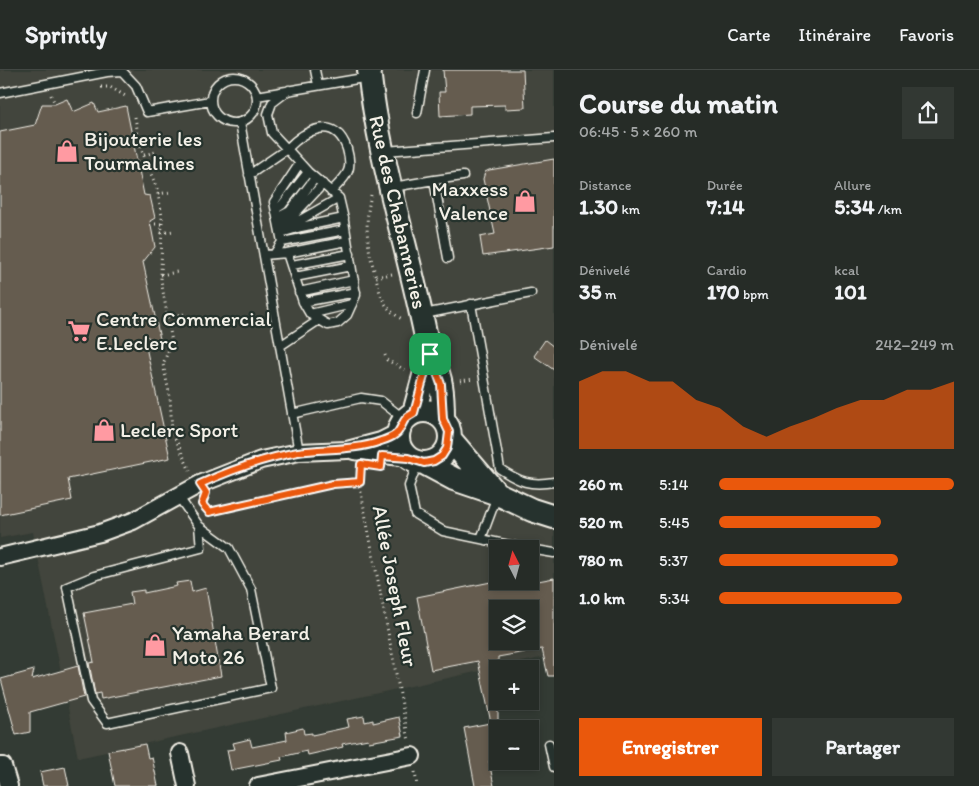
<!DOCTYPE html>
<html lang="fr">
<meta charset="utf-8">
<style>
body{margin:0;font-family:Itim,sans-serif;background:#323833;color:#f1f3f6;height:100vh;display:flex;flex-direction:column;font-size:19px;white-space:nowrap}
*{box-sizing:border-box;margin:0}
p{font-size:16px;color:#a4a7a7}
.icon{flex:none;width:28px;height:28px;fill:none;stroke:currentColor;stroke-width:2;stroke-linecap:round;stroke-linejoin:round}
.map{position:relative;flex:1;overflow:hidden}
.sheet{display:flex;flex-direction:column;background:#262c27;width:425px}
.sheet>*{flex:none}
.needle{width:32px;rotate:354deg}
.buttons{position:absolute;left:489px;top:470px;display:grid;gap:10px}
.buttons a{display:grid;place-items:center;width:50px;height:50px;border-radius:0px;background:#262c27;box-shadow:0 2px 8px #0003,0 0 0 1px #424844;font-size:25px}
.pin{position:absolute;display:grid;place-items:center;width:42px;height:42px;color:#fff;margin:-21px;border-radius:10px;box-shadow:0 2px 8px #0006}
.round{display:grid;place-items:center;flex:none;width:52px;height:52px;border-radius:0px;background:#323833}
.headline{display:flex;align-items:center;justify-content:space-between;height:85px;padding:0 25px}
h1{font-size:28px;font-weight:800;line-height:38px}
.stats{display:grid;grid-template-columns:repeat(3,1fr);gap:8px;height:85px;padding:5px 25px}
.stats div{display:grid;align-content:center}
.stats b{font-size:21px;font-weight:800}
.stats small{font-size:14px;font-weight:400}
.stats p{font-size:14px}
.chart{height:140px;padding:10px 25px}
.chart p{display:flex;justify-content:space-between}
.chart svg{width:100%;height:90px;margin-top:5px;fill:#ea580c;opacity:.7}
.button{display:flex;gap:10px;margin-top:auto;padding:10px 25px}
.button a{flex:1;height:58px;border-radius:0px;background:#ea580c;color:#fff;font-size:20px;font-weight:800;line-height:58px;text-align:center}
.button a+a{background:#323833;color:#f1f3f6}
ul{padding:0 25px;list-style:none;font-size:16px}
li{display:grid;grid-template-columns:80px 60px 1fr;align-items:center;height:38px}
li i{height:12px;border-radius:6px;background:#ea580c}
header{display:flex;align-items:center;gap:30px;box-sizing:border-box;height:70px;padding:0 25px;background:#262c27;border-bottom:1px solid #424844}
header strong{font-size:24px}
nav{display:flex;gap:28px;margin-inline-start:auto;font-size:18px}
main{display:flex;flex:1;min-height:0}
.map>svg:first-child{display:block}
.built{fill:#42453c;fill-rule:evenodd}
.building{fill:#655b50;stroke:#f4f1e8;fill-rule:evenodd}
.lines{fill:none;stroke-linecap:round;stroke-linejoin:round}
.lane-casing{stroke:#f4f1e8;stroke-width:11}
.street-casing{stroke:#f4f1e8;stroke-width:20}
.secondary-casing{stroke:#f4f1e8;stroke-width:26}
.path{stroke:#f4f1e8;stroke-width:3;stroke-dasharray:1 4;stroke-linecap:butt}
.lane{stroke:#26332d;stroke-width:8}
.street{stroke:#26332d;stroke-width:16}
.secondary{stroke:#26332d;stroke-width:22}
.route-casing{stroke:#fff;stroke-width:10}
.route{stroke:#ea580c;stroke-width:6}
.labels{text-anchor:middle;stroke-width:4.5;stroke-linejoin:round;paint-order:stroke}
.poi-label{font-size:21px;fill:#f4f1e8;stroke:#26332d;text-anchor:start}
.street-label{font-size:21px;fill:#f4f1e8;stroke:#26332d}
</style>
<header>
<strong>Sprintly</strong>
<nav><a>Carte</a><a>Itinéraire</a><a>Favoris</a></nav>
</header>
<main>
<div class="map">
<svg width="554" height="716" viewBox="0 0 554 716">
<rect width="100%" height="100%" fill="#333b34"/>
<filter id="ink" filterUnits="userSpaceOnUse"><feTurbulence type="fractalNoise" baseFrequency=".02" numOctaves="2"/><feDisplacementMap in="SourceGraphic" scale="10" xChannelSelector="R" yChannelSelector="G"/><feConvolveMatrix kernelMatrix="1 2 1 2 8 2 1 2 1" color-interpolation-filters="sRGB"/></filter>
<g filter="url(#ink)">
<path class="built" d="M0 0H554V585L78 688 33 462 0 468ZM498 479H530V511H498ZM498 539H530V571H498Z"/>
<path class="building" d="M443 0H523L525 38 505 39V35L470 36V44L440 46 439 22H445Z
M67 29 73 42 94 33 98 42 126 36 144 125 150 126 155 148 150 151 155 177 143 192 162 278 143 263 170 388 68 409 72 430 0 445V62L35 55 42 34H55Z
M554 89V176L483 186 480 167 495 164 483 109 485 102 489 100Z
M545 270 554 277V300L534 286Z
M554 508V606H548L542 579 498 587V652L491 653 478 591 431 600 417 527 496 511H522V514ZM498 539H530V571H498Z
M190 511 192 522 206 518 221 606 101 629 100 623 95 624 89 593 94 592 84 543 132 534 130 522 144 520V523L177 516 176 513Z
M78 596 84 627 30 642V662L16 665 1 609 34 600 32 609Z
M364 646 365 652 373 650V653L399 647 403 666 369 672 368 669 342 674 343 677 308 685 307 681 281 687 282 690 231 700 227 680 235 679 233 673 250 669 252 677 287 670 286 662 303 658 304 664 312 663V665L349 657 347 649Z
M490 653 497 689 489 691 494 716H475L464 658Z
M145 674 148 688 152 687 158 716H115L108 681Z
M65 697 69 716H43L40 702Z"/>
<g class="lines">
<defs>
<path id="lane" d="M315 0 318 15
M211 30a23 23 0 1 1 46 0a23 23 0 1 1-46 0Z
M0 23 107 2 122 1 136 16 147 42 210 31
M257 26 369 7
M417 43 425 0
M240 52 299 382
M385 81 554 68
M249 105 287 79 272 63 268 44 272 33 289 20
M434 110 463 106
M393 117 434 110 448 188
M276 139 282 135 308 102
M278 147 290 141 315 108
M279 151 293 146 323 114
M280 156 302 149 339 128
M281 163 301 157 344 148
M282 172 345 160
M275 183 282 172 274 132 300 93
M287 183 347 171
M264 185 287 183 303 232 310 244 328 255 338 253 347 245 356 225 343 145 339 128 308 102 287 79C305 60 335 44 347 79 349 86 351 94 348 101 345 109 337 115 331 122
M292 195 350 184
M295 207 351 196
M299 222 354 210
M303 232 356 222
M471 234 500 399C520 412 530 416 554 412
M310 244 352 234
M424 244 531 223
M280 276 319 250
M292 344 361 328 381 331 404 349
M418 392 409 416 415 444 443 461 528 479
M178 426 199 456 201 478 94 506 67 517 91 631 107 653 271 618 251 519 229 478 199 456
M481 469 497 426
M530 479 554 483
M549 674 554 697"/>
<path id="street" d="M354 381 408 388
M0 487 100 463 133 451 200 414 261 390 299 382 347 380 381 371 397 363
M180 683 187 716
M0 696H3L9 716
M258 716 412 686"/>
<path id="secondary" d="M369 0C379 92 409 181 427 272 431 286 439 300 441 315 443 326 443 338 443 349
M398 367a26 26 0 1 1 52 0a26 26 0 1 1-52 0Z
M414 343 430 284
M450 369 497 424
M424 393 454 409 498 424 532 440 554 447"/>
</defs>
<use href="#lane" class="lane-casing"/>
<use href="#street" class="street-casing"/>
<use href="#secondary" class="secondary-casing"/>
<path class="path" d="M101 17H110L127 27
M51 25 55 34
M135 47 140 76 157 119 162 146 161 210 172 272 163 294 170 327 172 361 190 401
M144 85 155 82
M158 124 170 122
M371 125C364 155 367 177 376 207
M150 154H162
M161 163 173 161
M392 204 376 207C380 226 384 239 402 249
M161 205 177 202
M168 246 185 244
M385 285 387 290 407 301
M460 311 474 309
M361 397 359 412 409 671
M203 432 202 434 209 442 333 414 359 412
M415 702 417 716"/>
<use href="#lane" class="lane"/>
<use href="#street" class="street"/>
<use href="#secondary" class="secondary"/>
</g>
</g>
<g class="lines" filter="url(#ink)">
<defs>
<path id="route" d="M430 284 441 314 443 349 449 362 447 378 442 386 434 391 424 393 408 388 382 386 381 397 361 394 360 412 333 414 209 442 202 434 206 423 200 414C231 400 264 388 298 382 326 378 354 381 381 371 385 370 395 366 398 362 405 352 401 350 414 343Z"/>
</defs>
<use href="#route" class="route-casing"/>
<use href="#route" class="route"/>
</g>
<defs>
<symbol id="shop-bare" viewBox="-9 -9 18 18"><path d="M-5-2.5h2.3a2.7 3.5 0 0 1 5.4 0H5L5.5 6h-11ZM-1.5-2.5h3a1.5 2.3 0 0 0-3 0Z" fill="#ff9aa2" stroke="#26332d" stroke-width="2.5" paint-order="stroke"/></symbol>
<symbol id="supermarket-bare" viewBox="-9 -9 18 18"><path d="M-6-5.5h2.5l.6 2H6L4.5 2H-2.5L-4.4-4H-6ZM-1.5 3.2a1.3 1.3 0 1 0 .1 0ZM3 3.2a1.3 1.3 0 1 0 .1 0Z" fill="#ff9aa2" stroke="#26332d" stroke-width="2.5" paint-order="stroke"/></symbol>
</defs>
<g fill-rule="evenodd">
<use href="#shop-bare" x="51" y="65" width="32" height="32"/>
<use href="#shop-bare" x="509" y="115" width="32" height="32"/>
<use href="#supermarket-bare" x="63" y="245" width="32" height="32"/>
<use href="#shop-bare" x="88" y="344" width="32" height="32"/>
<use href="#shop-bare" x="139" y="559" width="32" height="32"/>
</g>
<g class="labels">
<g class="poi-label">
<text x="84" y="76">Bijouterie les<tspan x="84" dy="24">Tourmalines</tspan></text>
<text x="508" y="126" text-anchor="end">Maxxess<tspan x="508" dy="24">Valence</tspan></text>
<text x="96" y="256">Centre Commercial<tspan x="96" dy="24">E.Leclerc</tspan></text>
<text x="120" y="367">Leclerc Sport</text>
<text x="172" y="570">Yamaha Berard<tspan x="172" dy="24">Moto 26</tspan></text>
</g>
<g class="street-label">
<text transform="translate(398 142) rotate(77)" y="7">Rue des Chabanneries</text>
<text transform="translate(395 516) rotate(79)" y="7">Allée Joseph Fleur</text>
</g>
</g>
</svg>
<div class="buttons">
<a><svg class="needle" viewBox="-14 -14 28 28"><path d="M0-13l5 13h-10z" fill="#e53935"/><path d="M0 13l5-13h-10z" fill="#a4a7a7"/></svg></a>
<a><svg class="icon" aria-label="layers" viewBox="0 0 24 24"><path d="M12 4l9 5-9 5-9-5zM3 14l9 5 9-5"/></svg></a>
<a>+</a>
<a>−</a>
</div>
<div class="pin" style="left:430px;top:284px;background:#1e9e55"><svg class="icon" aria-label="arrive" viewBox="0 0 24 24"><path d="M6 21V4h12l-3 4 3 4H6"/></svg></div>
</div>
<section class="sheet">
<div class="headline"><div><h1>Course du matin</h1><p>06:45 · 5 × 260 m</p></div><a class="round"><svg class="icon" aria-label="share" viewBox="0 0 24 24"><path d="M12 15V3M7 8l5-5 5 5M5 13v7h14v-7"/></svg></a></div>
<div class="stats">
<div><p>Distance</p><b>1.30<small> km</small></b></div>
<div><p>Durée</p><b>7:14</b></div>
<div><p>Allure</p><b>5:34<small> /km</small></b></div>
</div>
<div class="stats">
<div><p>Dénivelé</p><b>35<small> m</small></b></div>
<div><p>Cardio</p><b>170<small> bpm</small></b></div>
<div><p>kcal</p><b>101</b></div>
</div>
<div class="chart"><p><span>Dénivelé</span>242–249 m</p>
<svg viewBox="0 0 160 44" preserveAspectRatio="none"><path d="M0 44V11L10 6L20 6L30 11L40 11L50 20L60 24L70 33L80 38L90 33L100 29L110 24L120 20L130 20L140 15L150 15L160 11V44z"/></svg>
</div>
<ul>
<li><b>260 m</b>5:14<i style="width:100%"></i></li>
<li><b>520 m</b>5:45<i style="width:69%"></i></li>
<li><b>780 m</b>5:37<i style="width:76%"></i></li>
<li><b>1.0 km</b>5:34<i style="width:78%"></i></li>
</ul>
<div class="button"><a>Enregistrer</a><a>Partager</a></div>
</section>
</main>
